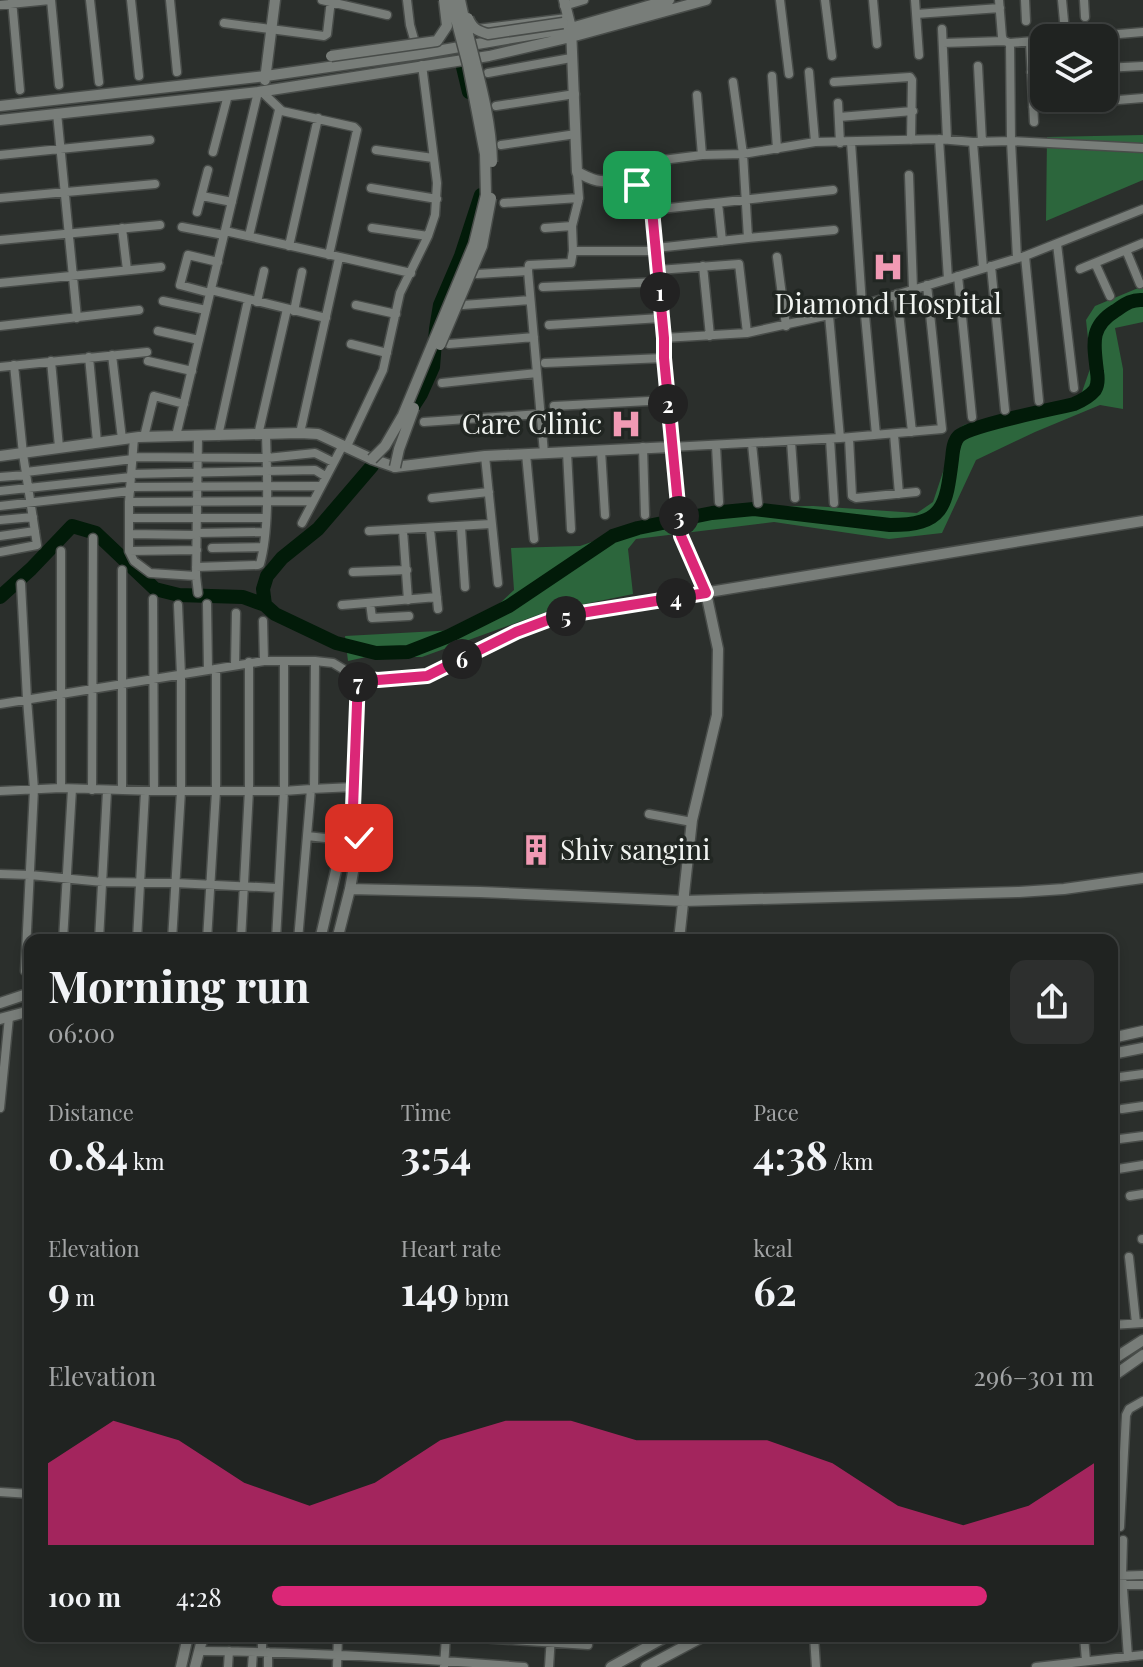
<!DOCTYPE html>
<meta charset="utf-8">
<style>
body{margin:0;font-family:"Playfair Display",serif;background:#2d2f2e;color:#f1f3f6;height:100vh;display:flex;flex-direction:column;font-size:30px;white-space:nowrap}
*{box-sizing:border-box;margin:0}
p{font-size:26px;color:#a2a4a5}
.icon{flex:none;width:44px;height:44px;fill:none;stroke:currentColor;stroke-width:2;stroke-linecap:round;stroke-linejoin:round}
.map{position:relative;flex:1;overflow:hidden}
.sheet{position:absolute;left:24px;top:934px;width:1094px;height:708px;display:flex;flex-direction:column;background:#202321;border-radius:16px;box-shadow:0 4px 12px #0003,0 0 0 2px #3d403f}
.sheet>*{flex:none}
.fabs{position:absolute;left:1030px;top:24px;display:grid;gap:16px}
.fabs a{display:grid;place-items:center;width:88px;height:88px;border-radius:16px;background:#202321;box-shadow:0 4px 12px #0003,0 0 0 2px #3d403f;font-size:40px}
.pin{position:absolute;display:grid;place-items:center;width:68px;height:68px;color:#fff;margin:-34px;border-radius:16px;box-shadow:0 4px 12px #0006}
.km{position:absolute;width:40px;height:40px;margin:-20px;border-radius:50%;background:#222;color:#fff;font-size:22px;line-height:40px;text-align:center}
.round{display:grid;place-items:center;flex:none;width:84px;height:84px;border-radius:16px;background:#2d2f2e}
.summary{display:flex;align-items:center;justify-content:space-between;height:136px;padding:0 24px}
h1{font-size:44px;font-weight:700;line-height:60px}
.metrics{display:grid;grid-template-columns:repeat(3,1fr);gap:12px;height:136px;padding:8px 24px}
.metrics div{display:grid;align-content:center}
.metrics b{font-size:40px;font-weight:700}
.metrics small{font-size:22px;font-weight:400}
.metrics p{font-size:22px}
.chart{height:224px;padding:16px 24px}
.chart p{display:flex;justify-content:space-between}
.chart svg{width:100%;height:144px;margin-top:8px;fill:#db2777;opacity:.7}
ul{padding:0 24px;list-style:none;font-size:26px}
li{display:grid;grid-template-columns:128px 96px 1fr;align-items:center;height:60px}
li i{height:20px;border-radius:10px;background:#db2777}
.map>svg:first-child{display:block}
.green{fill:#2c663c}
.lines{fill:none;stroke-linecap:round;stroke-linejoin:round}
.river{stroke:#021b09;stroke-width:14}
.minor-casing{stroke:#484c49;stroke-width:11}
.tertiary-casing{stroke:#484c49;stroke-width:13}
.minor{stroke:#787d79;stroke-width:8}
.tertiary{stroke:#787d79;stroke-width:10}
.tertiary-bridge-casing{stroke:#484c49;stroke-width:13;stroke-linecap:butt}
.tertiary-bridge{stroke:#787d79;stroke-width:10}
.route-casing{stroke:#fff;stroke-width:16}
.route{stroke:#db2777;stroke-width:10}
.labels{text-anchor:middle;stroke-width:7;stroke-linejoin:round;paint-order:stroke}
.poi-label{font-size:28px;fill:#f1f4f1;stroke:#212622}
</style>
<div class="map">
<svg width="1143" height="1667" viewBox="0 0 1143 1667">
<rect width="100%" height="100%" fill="#2b2f2c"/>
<path class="green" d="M1143 135V180L1046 221 1047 137Z
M1143 286V322L1115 328 1123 369V409L1100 405 1035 432 976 460 942 533 889 539 774 522 636 539 628 549 633 594 546 612 422 657H366L348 661 345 636 456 630 499 604 514 590 511 548 580 546 641 525 685 516 751 507 813 506 917 513 933 502 957 430 964 425 1076 400 1082 392 1091 366 1086 320 1095 306Z"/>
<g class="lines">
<path class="river" d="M463 67 469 92
M405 419 421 394 433 367 436 329 440 305 461 256 481 195
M372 466 318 529 282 558 267 576 263 589 265 605 275 614 336 643 376 653 408 652 449 636 509 606 613 536 638 528 712 513 754 509 890 525C944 525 946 507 952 459 953 451 953 442 959 436 971 425 1054 409 1074 404 1081 401 1090 396 1095 390 1098 385 1098 378 1097 372 1094 345 1089 327 1115 311 1124 305 1131 299 1143 300
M0 597 31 569 72 526 96 533 155 589 179 595 243 597 265 605"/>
<defs>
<path id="minor" d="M12 0 20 90
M51 0 59 85
M90 0 99 82
M131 0 139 76
M170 0 177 72
M322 0 387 15
M407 0 410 25 416 46
M780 0 789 74
M825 0 832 56
M873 0 877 44
M915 0 919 55
M999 0 1002 37 1004 41 1010 43 1044 40
M1025 0 1026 21
M1062 0 1064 21
M1084 0 1085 17
M0 5 50 0
M564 6 584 0
M916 14 1000 8
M224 23 324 36 327 34 331 0
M477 29 567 18
M942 29 947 139
M1071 38 1143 32
M1030 42 1034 122
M943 43 1004 41
M1010 43 1011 141 1017 258
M978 66 982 142
M1104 68 1143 66
M809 72 815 142
M1031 72H1044
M488 73 571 58
M772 76 777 149
M834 82 910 77 912 80 911 140
M261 91 282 111 354 127 357 130 329 255
M697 95 702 155
M838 103 840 143
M496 106 575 94
M1033 107 1143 98
M57 113 77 318
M839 117 913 111
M939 139 948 279
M851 142 862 305
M973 142 983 268
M501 145 576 134
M376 150 433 158
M213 152 228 95
M0 155 150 140
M909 175 913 289
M637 185 647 162 702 155 743 154 815 142 939 139 973 142 1011 141 1143 148
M371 188 437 199
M202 196 232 202
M0 198 155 184
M504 203 579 198
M718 203 722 241
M652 210 833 190
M197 212 208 170
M182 227 224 235
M122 228 127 270
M372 228 428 236
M545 228 572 226
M225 231 411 273
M249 236 279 110
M748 238 834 230
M0 240 160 225
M1057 244 1074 388
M289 246 318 118
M656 248 748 238 743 154 733 82
M1126 250 1140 284
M573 251H656
M1025 256 1039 401
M777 257 786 326
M1095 263 1110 296
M703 266 710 336
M991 266 1005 410
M1080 269 1143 243
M658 270 739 264 747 333
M477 274 528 271
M958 276 972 417
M0 283 161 267
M543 287 659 282
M211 290 326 318
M210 293 180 285 188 255 218 262
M897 294 912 432
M163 301 206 310
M257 302 264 271
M864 304 876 435
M356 305 396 314
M463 305 530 300
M294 311 302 272
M829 315 840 438
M549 325 661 318
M0 326 139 310
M158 331 199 340
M664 338 747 333 829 315 1025 256 1143 209
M351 344 387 353
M449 344 534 337
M112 355 122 439
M89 357 97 442
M51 361 59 447
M148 361 192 371
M545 363 664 358
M0 367 147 352
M442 383 537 373
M554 406 668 400
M424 422 540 414
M300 433 339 258
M894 434 899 494
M258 435 287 309
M176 436 258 92
M218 436 248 300
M144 437 154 396 184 404
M134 438 129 502V551L134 561 150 573 196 576
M849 438 852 496 856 498 916 492
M830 439 834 503
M791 441 795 498
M752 444 758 503
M347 446 383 370 400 293 428 236 435 215 437 183 422 65
M716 446 719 502
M643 447 645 515
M671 447 840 438 942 429 927 285
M601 450 605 515
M567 452 571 529
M544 453 528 271 529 265 571 263 573 251 572 226 579 198 577 172
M526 454 534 539
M485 456 498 583
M133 457 267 458 315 453 333 462
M26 472 133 459
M131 474 315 470 325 476
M0 477 26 475
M130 487 319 486
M0 491 131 477
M432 498 489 492
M129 502 312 501
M0 506 130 491
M129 518H265
M0 520 33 517
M302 523 343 445
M461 527 465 587
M430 529 438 609
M403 530 408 600
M369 531 491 524
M197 533 264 532
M129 534 197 535
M0 536 35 531
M212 548 263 547
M61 551V788
M129 551 197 550
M0 552 37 545 23 454 14 365
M196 567 258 565 260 564C270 528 267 472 266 435
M353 572 407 570
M21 584 27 699 34 789 25 971
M198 593 196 576 198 436
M153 599 154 791
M370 603 372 618 409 616
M207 604 208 670
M342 605 437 597
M263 621 264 661
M235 665 236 613
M0 704 264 661H315L333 663 358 678
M311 789 354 787
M314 789 315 661
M92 790 93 538
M122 790V570
M0 791 61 788 154 791H284L311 789 298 940
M649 814 692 822
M307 836 343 840
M0 874 30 875 103 882 175 883 278 888
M63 940 72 789
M99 940 107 791
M137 940 145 791
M172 940 181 791V675L178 605
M207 940 216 791V669
M241 940 249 790V662
M276 940 284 791V661
M1112 1078 1143 1074
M0 1108 9 1017
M1122 1109 1143 1106
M1112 1140 1143 1136
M1118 1169 1143 1165
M1130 1196 1143 1194
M1142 1239H1143
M1129 1257 1136 1323
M1112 1325 1143 1323
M0 1492 30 1494
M1120 1527 1126 1415 1129 1409 1143 1401
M1123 1540 1122 1575 1128 1657
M1112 1576 1143 1575
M1123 1585H1143
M450 1636 588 1645
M814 1636 816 1667
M1084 1636 1086 1661
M200 1651C308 1652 416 1658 524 1667
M262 1652V1636
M268 1652V1667
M228 1667 229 1651
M252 1667 253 1652
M337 1667 338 1636
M444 1667 446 1636
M549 1667 551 1636
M1036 1667 1143 1655"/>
<path id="tertiary" d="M564 0 571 28 577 172C585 176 593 181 601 181 629 184 642 177 652 210L664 338V358L671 447 681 536 706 593 718 649 717 715 692 820 679 940
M265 80 275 0
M0 106 266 76 419 54 571 28 669 0
M0 120 258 92 489 56 571 37 706 0
M0 456 139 437 300 433 318 434 372 459 395 467 485 456 671 447
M350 889 480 892 683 901 1019 892 1064 889 1143 878
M320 940 343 840 353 808 358 678 378 680 427 676 516 632 556 617 1143 521
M337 940 350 889 359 838 353 810
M0 1003 30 993
M0 1019 30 1011
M1112 1038 1143 1031
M1112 1054 1143 1048
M1112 1360 1143 1340
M1112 1377 1143 1355
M181 1667 188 1636
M195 1667 203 1636
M611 1667 667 1636
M646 1667 704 1636"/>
</defs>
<use href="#minor" class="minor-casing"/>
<use href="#tertiary" class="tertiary-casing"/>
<use href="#minor" class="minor"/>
<use href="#tertiary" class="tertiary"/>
<defs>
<path id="tertiary-bridge" d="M460 0C471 54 491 107 492 162
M468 18C472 28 477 31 488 34L563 23
M331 56 437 41 447 26 444 0
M440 345 482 246 491 198
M372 459 385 446 403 415 474 244 486 195 485 154 468 65 451 0
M395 467 399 449 414 408"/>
</defs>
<use href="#tertiary-bridge" class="tertiary-bridge-casing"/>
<use href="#tertiary-bridge" class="tertiary-bridge"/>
</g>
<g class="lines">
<defs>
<path id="route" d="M359 838 353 808 358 678 378 680 427 676 516 632 556 617 706 593 681 536 664 358V338L652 210 648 199 637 185"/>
</defs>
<use href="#route" class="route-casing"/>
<use href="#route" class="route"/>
</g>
<defs>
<symbol id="hospital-bare" viewBox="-9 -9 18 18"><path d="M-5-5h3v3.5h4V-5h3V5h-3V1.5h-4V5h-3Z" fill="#f19ab4" stroke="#212622" stroke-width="2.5" paint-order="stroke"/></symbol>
<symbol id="building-bare" viewBox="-9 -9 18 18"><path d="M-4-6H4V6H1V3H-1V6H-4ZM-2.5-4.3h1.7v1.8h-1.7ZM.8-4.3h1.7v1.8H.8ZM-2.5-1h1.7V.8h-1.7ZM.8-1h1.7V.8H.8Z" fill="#f19ab4" stroke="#212622" stroke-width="2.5" paint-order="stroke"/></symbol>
</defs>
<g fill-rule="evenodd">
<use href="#hospital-bare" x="866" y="245" width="44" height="44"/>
<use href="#hospital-bare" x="604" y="402" width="44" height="44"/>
<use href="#building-bare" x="514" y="828" width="44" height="44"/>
</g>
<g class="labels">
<g class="poi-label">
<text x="888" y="314">Diamond Hospital</text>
<text x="602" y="434" text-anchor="end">Care Clinic</text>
<text x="560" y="860" text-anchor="start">Shiv sangini</text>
</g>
</g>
</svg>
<div class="fabs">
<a><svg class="icon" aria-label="layers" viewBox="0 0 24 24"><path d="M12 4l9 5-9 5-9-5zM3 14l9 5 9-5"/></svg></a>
</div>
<div class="pin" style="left:637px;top:185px;background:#1e9e55"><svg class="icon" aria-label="arrive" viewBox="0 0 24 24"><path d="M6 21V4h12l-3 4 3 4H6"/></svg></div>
<div class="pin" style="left:359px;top:838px;background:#d93025"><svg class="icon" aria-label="check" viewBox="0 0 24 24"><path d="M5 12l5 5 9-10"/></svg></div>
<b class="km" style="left:660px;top:292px">1</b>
<b class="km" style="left:668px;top:404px">2</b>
<b class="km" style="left:679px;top:516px">3</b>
<b class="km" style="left:676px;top:598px">4</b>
<b class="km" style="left:566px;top:616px">5</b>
<b class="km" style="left:462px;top:659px">6</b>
<b class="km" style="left:358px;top:682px">7</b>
<section class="sheet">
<div class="summary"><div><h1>Morning run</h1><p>06:00</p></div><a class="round"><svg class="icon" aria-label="share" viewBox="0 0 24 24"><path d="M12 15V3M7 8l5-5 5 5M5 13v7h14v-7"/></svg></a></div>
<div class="metrics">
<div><p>Distance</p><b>0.84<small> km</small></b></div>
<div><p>Time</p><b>3:54</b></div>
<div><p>Pace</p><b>4:38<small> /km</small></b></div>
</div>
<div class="metrics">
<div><p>Elevation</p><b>9<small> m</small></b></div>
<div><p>Heart rate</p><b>149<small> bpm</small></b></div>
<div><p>kcal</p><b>62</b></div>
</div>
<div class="chart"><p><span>Elevation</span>296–301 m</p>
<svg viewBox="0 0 160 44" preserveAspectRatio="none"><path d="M0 44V19L10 6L20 12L30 25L40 32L50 25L60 12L70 6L80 6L90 12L100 12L110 12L120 19L130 32L140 38L150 32L160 19V44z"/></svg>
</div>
<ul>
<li><b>100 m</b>4:28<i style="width:87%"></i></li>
</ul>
</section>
</div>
